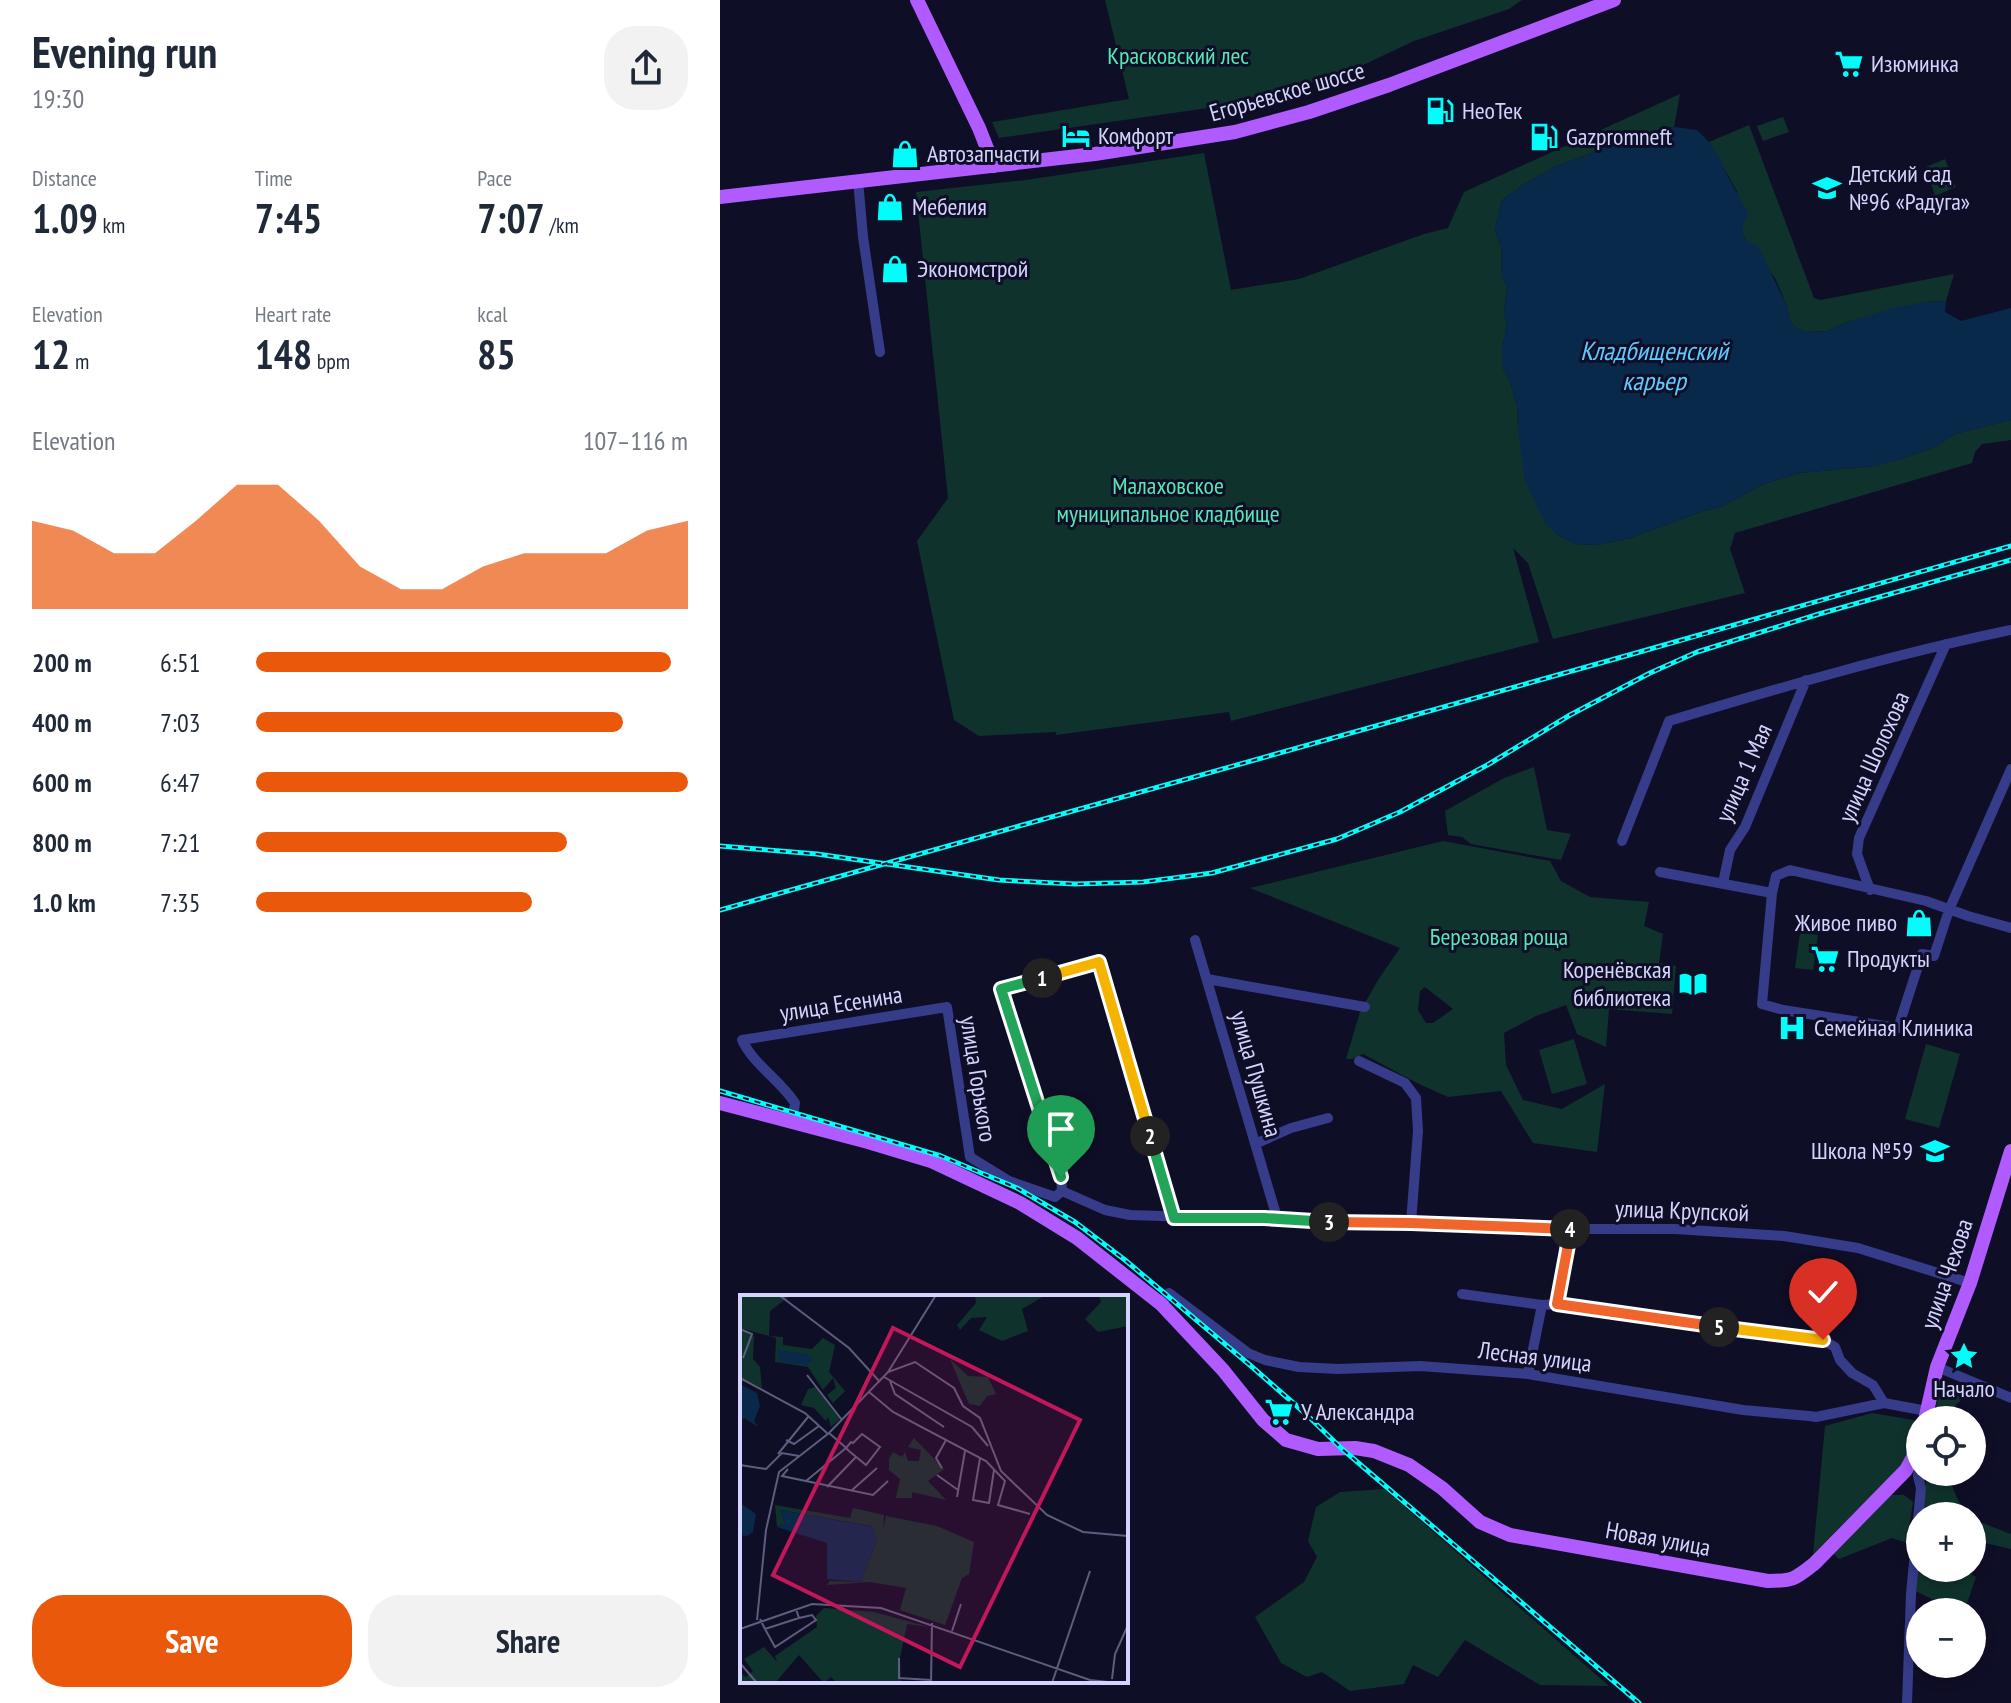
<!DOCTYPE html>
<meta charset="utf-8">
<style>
body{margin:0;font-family:"PT Sans Narrow",sans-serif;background:#f2f2f3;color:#1f2937;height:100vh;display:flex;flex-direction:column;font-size:30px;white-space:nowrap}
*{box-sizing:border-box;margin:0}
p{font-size:26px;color:#747a83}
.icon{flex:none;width:44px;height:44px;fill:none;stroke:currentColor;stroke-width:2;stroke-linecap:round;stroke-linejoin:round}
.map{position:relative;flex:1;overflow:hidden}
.details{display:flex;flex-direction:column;background:#fff;width:720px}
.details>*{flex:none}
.tools{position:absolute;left:1186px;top:1406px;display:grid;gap:16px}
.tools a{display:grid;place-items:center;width:80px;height:80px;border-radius:50%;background:#fff;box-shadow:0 4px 12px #0003;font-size:40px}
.pin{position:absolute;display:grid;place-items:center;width:68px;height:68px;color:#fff;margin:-82px -34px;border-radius:50% 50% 50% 0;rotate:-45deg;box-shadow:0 0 8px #0007}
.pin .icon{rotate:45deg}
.km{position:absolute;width:40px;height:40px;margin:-20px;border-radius:50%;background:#222;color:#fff;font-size:22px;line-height:40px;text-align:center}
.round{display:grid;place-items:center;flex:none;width:84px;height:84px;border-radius:32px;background:#f2f2f3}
.headline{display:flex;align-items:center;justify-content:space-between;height:136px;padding:0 32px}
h1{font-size:44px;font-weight:800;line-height:60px}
.metrics{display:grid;grid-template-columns:repeat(3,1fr);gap:12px;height:136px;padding:8px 32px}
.metrics div{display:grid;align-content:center}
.metrics b{font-size:40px;font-weight:800}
.metrics small{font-size:22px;font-weight:400}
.metrics p{font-size:22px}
.chart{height:224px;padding:16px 32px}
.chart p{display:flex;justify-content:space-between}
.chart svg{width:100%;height:144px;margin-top:8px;fill:#ea580c;opacity:.7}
.cta{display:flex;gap:16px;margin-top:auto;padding:16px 32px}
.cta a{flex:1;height:92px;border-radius:32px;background:#ea580c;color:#fff;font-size:32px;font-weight:800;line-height:92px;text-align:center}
.cta a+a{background:#f2f2f3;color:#1f2937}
ul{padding:0 32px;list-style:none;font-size:26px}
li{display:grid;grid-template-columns:128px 96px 1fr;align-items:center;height:60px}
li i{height:20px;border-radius:10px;background:#ea580c}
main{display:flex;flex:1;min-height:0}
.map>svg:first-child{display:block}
.green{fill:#10322d;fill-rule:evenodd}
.water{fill:#09294b}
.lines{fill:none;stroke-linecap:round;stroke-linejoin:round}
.minor{stroke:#363c89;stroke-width:10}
.major{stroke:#af5bff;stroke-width:14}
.rail-casing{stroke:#00fffb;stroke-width:5}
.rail{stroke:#0f0e27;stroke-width:2;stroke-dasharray:6;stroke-linecap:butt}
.split-1-casing{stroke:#fff;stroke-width:16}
.split-2-casing{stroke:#fff;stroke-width:16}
.split-3-casing{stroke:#fff;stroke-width:16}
.split-4-casing{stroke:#fff;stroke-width:16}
.split-5-casing{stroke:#fff;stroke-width:16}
.split-6-casing{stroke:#fff;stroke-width:16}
.split-1{stroke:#22a559;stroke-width:10}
.split-2{stroke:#f5b400;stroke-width:10}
.split-3{stroke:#22a559;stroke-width:10}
.split-4{stroke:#f0652b;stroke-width:10}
.split-5{stroke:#f0652b;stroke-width:10}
.split-6{stroke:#f5b400;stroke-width:10}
.labels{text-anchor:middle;stroke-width:6;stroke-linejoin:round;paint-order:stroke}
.park-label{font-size:24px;fill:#58e7b3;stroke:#0f0e27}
.poi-label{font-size:24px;fill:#d4d4ff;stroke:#0f0e27;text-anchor:start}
.street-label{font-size:24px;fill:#d4d4ff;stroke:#0f0e27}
.water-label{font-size:26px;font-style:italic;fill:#62c9ff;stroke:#0f0e27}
.inset-road{fill:none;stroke:#5e5d7d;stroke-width:2}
.view{fill:#c2185b;fill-opacity:0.15;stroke:#c2185b;stroke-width:4}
.inset-edge{fill:none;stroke:#d4d4ff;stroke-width:4}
</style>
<main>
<section class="details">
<div class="headline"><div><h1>Evening run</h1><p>19:30</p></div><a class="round"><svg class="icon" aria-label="share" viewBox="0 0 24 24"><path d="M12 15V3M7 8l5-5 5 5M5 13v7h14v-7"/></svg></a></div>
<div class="metrics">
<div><p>Distance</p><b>1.09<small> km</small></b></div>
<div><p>Time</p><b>7:45</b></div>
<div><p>Pace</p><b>7:07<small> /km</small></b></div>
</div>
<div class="metrics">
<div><p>Elevation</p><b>12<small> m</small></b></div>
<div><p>Heart rate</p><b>148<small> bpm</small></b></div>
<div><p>kcal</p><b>85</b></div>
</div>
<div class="chart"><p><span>Elevation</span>107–116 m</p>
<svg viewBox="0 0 160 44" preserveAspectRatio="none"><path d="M0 44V17L10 20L20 27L30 27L40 17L50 6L60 6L70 17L80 31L90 38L100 38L110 31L120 27L130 27L140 27L150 20L160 17V44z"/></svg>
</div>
<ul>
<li><b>200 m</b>6:51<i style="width:96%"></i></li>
<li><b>400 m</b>7:03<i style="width:85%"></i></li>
<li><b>600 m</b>6:47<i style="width:100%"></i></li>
<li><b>800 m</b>7:21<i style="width:72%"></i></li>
<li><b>1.0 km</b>7:35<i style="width:64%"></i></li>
</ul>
<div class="cta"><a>Save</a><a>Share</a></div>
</section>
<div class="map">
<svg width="1291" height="1703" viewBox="0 0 1291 1703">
<rect width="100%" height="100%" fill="#0f0e27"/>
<path class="green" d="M385 0H802L789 9 694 41 624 74 495 107 279 138 272 122 409 99Z
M960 94 954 127 892 141 870 154 836 166 803 185 782 200 775 230 781 247 782 276 787 286 784 314 787 325 782 348V367L789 379 797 406 798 430 836 534 856 544 878 545 910 538 984 511 1003 506 1043 484 1080 473 1154 466 1184 458 1215 447 1235 434 1291 420V440L1262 444 1255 452 1252 463 1015 533 1010 549 1025 593 833 639 808 563 793 548 819 642 511 721 509 712 336 735V732L259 736 234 720 197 541 228 498 196 192 306 180 484 153 511 290 579 279 704 234 728 228 744 192Z
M1063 117 1069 132 1043 141 1037 126Z
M1029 125 1094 298 1101 300 1234 274 1226 301 1204 302 1125 323 1108 331 1085 332 1075 327 1069 320 1067 306 1055 278 1023 235 1017 191 989 142Z
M1225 159 1236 187 1215 196 1206 167Z
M814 767 827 830 851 834 841 860 751 844 742 837 728 835 725 811 784 778Z
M723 841 830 861 841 881 870 897 929 902 924 926 943 934 939 963 956 966 952 1014 889 1009 886 1047 857 1034 846 1005 816 1016 784 1033 786 1065 803 1100 842 1109 885 1084 877 1152 813 1143 781 1091 728 1097 697 1083 643 1054 632 1059H626L640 1012 658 980 680 948 530 888ZM705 987 733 1009 713 1023H706L698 1010 700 991Z
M1080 933 1098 935 1093 970 1075 968Z
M854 1039 867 1084 832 1094 819 1050Z
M1206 1044 1240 1054 1219 1128 1185 1119Z
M1221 1385 1245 1390 1243 1398 1236 1405 1232 1420H1213Z
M1152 1413 1199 1421 1196 1439 1179 1469 1093 1554 1105 1426Z
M1207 1472H1227L1236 1496 1247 1516H1203Z
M664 1489 889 1686 820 1685 745 1640 718 1677 693 1665 684 1684 630 1691 602 1672 587 1677 561 1663 535 1617 584 1582 597 1557 588 1541 596 1507 620 1492Z
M1171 1495H1184L1193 1502 1187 1543 1172 1538 1119 1559 1113 1553Z
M1252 1519 1291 1534V1549L1252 1540Z
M1200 1548V1568H1240L1256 1577 1244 1612H1238L1196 1591Z"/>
<path class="water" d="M954 127 977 130 989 142 1001 160 1004 169 1028 213C1020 230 1019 239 1038 246L1067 306 1069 320 1075 327 1085 332 1108 331 1125 323 1172 308 1204 302 1226 301 1225 312 1241 321 1291 308V420L1235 434 1215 447 1184 458 1154 466 1080 473 1043 484 1003 506 984 511 910 538 878 545 856 544 836 534 824 521 805 481 798 430 797 406 789 379 782 368V348L787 325 784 314 787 286 782 276 781 247 775 230 782 200 803 185 836 166 870 154 892 141Z"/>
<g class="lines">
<path class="minor" d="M138 180 143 237 160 352
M1291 769 1229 910 1214 956 1202 954 1178 1028 1063 1010 1042 1004 1052 893 1056 876 1070 870 1206 901 1248 916 1291 928
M902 841 949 721C1062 687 1175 654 1291 630
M940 872 1052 893
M1003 883 1010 850 1025 827 1086 680
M1150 890 1137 854 1139 838 1226 644
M475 940 555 1211V1219
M487 979 645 1007
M639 1061 685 1083 696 1098 698 1131 691 1223
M72 1122 75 1103C60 1080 34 1065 22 1040L227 1007 250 1157 289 1181 335 1197 342 1191 385 1210 410 1215 851 1229H955L1064 1236 1138 1248 1250 1283
M535 1144 571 1128 608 1118
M342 1191 341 1177 281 989 379 962 454 1218
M742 1294 822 1305 837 1304 1103 1340 1115 1347 1120 1360 1132 1373 1153 1385 1164 1403
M441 1304 449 1293 528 1353 545 1360 579 1367 618 1369 700 1366 808 1374 1023 1410 1089 1416 1096 1417 1164 1403 1207 1411
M837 1304 851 1229
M1217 1367 1291 1398
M808 1374 822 1305
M1187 1703 1191 1594 1201 1488 1198 1476 1200 1450"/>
<path class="major" d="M197 0 259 128 274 166
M0 197 375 154 515 132 589 112 669 85 894 0
M0 1103 148 1142 211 1161 300 1203 357 1238 441 1304 503 1370 543 1420 566 1440 598 1449 635 1448 654 1451 689 1465 722 1488 760 1522 790 1535 1048 1581C1073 1581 1075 1579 1095 1563L1186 1470 1200 1444
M1205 1420 1217 1367 1250 1283 1291 1151"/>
<defs>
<path id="rail" d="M0 846 97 854 279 880 355 884 423 882 492 873 617 839 680 812 769 764 850 715 930 673 977 652 1099 614 1291 560
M0 910C303 825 606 740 909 655 1036 620 1163 582 1291 546
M0 1091 221 1156 297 1188 355 1222 405 1260 531 1366 587 1415 621 1448 919 1703"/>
</defs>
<use href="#rail" class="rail-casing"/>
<use href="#rail" class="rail"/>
</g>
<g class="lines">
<defs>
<path id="split-1" d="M322 978 281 989 341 1177"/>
<path id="split-2" d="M322 978 379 962 430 1136"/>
<path id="split-3" d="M430 1136 454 1218H544L609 1222"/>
<path id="split-4" d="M609 1222 691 1223 850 1229"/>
<path id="split-5" d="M850 1229H851L837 1304 999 1327"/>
<path id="split-6" d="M999 1327 1103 1340"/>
</defs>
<use href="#split-1" class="split-1-casing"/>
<use href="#split-2" class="split-2-casing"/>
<use href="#split-3" class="split-3-casing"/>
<use href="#split-4" class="split-4-casing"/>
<use href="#split-5" class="split-5-casing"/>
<use href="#split-6" class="split-6-casing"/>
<use href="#split-1" class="split-1"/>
<use href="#split-2" class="split-2"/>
<use href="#split-3" class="split-3"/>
<use href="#split-4" class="split-4"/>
<use href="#split-5" class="split-5"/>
<use href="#split-6" class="split-6"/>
</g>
<defs>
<symbol id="supermarket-bare" viewBox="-9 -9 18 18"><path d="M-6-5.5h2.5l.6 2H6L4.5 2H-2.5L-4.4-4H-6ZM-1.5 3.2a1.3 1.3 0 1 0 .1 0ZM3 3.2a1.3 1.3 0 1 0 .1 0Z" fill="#00fffb" stroke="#0f0e27" stroke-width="2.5" paint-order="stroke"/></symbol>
<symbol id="fuel-bare" viewBox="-9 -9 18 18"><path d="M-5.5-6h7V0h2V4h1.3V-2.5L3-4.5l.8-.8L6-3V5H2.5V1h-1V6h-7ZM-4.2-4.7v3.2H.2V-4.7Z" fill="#00fffb" stroke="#0f0e27" stroke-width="2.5" paint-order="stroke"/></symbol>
<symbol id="hotel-bare" viewBox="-9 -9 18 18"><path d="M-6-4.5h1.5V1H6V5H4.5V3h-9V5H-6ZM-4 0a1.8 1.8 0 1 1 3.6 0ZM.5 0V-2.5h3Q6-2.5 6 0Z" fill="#00fffb" stroke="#0f0e27" stroke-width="2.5" paint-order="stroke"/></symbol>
<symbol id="shop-bare" viewBox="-9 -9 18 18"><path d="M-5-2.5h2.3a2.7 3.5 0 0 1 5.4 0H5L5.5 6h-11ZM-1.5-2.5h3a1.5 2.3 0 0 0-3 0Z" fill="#00fffb" stroke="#0f0e27" stroke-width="2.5" paint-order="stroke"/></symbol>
<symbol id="school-bare" viewBox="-9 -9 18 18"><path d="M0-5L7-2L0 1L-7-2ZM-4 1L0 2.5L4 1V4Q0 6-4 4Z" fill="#00fffb" stroke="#0f0e27" stroke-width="2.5" paint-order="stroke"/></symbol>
<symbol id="library-bare" viewBox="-9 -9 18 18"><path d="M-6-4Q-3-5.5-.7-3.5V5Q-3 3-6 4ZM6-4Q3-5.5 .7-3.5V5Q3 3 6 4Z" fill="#00fffb" stroke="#0f0e27" stroke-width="2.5" paint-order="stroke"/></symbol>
<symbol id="hospital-bare" viewBox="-9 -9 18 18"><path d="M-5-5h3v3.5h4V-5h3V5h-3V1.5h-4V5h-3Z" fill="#00fffb" stroke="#0f0e27" stroke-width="2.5" paint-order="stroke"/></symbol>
<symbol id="sight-bare" viewBox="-9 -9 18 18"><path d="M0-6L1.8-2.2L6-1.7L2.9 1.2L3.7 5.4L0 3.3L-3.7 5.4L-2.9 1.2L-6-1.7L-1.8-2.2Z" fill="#00fffb" stroke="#0f0e27" stroke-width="2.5" paint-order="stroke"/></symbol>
</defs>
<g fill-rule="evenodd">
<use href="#supermarket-bare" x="1109" y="44" width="40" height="40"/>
<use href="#fuel-bare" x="700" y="91" width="40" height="40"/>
<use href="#hotel-bare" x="336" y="116" width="40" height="40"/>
<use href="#fuel-bare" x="804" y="117" width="40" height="40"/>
<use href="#shop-bare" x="165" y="134" width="40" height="40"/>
<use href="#school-bare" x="1087" y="168" width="40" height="40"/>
<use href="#shop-bare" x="150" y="187" width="40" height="40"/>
<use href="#shop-bare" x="155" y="249" width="40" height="40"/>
<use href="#shop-bare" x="1179" y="903" width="40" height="40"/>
<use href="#supermarket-bare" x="1085" y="939" width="40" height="40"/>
<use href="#library-bare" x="953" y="964" width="40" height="40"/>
<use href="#hospital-bare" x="1052" y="1008" width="40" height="40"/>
<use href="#school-bare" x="1195" y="1131" width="40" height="40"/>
<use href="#sight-bare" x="1224" y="1336" width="40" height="40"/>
<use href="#supermarket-bare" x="539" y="1392" width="40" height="40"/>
</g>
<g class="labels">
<g class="park-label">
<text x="458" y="64">Красковский лес</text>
<text x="448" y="494">Малаховское<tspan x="448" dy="28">муниципальное кладбище</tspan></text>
<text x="779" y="945">Березовая роща</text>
</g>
<g class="poi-label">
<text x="1151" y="72">Изюминка</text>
<text x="742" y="119">НеоТек</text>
<text x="378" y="144">Комфорт</text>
<text x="846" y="145">Gazpromneft</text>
<text x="207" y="162">Автозапчасти</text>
<text x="1129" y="182">Детский сад<tspan x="1129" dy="28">№96 «Радуга»</tspan></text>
<text x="192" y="215">Мебелия</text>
<text x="197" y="277">Экономстрой</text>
<text x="1177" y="931" text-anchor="end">Живое пиво</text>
<text x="1127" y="967">Продукты</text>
<text x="951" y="978" text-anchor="end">Коренёвская<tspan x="951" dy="28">библиотека</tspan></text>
<text x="1094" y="1036">Семейная Клиника</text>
<text x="1193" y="1159" text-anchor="end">Школа №59</text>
<text x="1244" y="1397" text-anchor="middle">Начало</text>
<text x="581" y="1420">У Александра</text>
</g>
<g class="street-label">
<text transform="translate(567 92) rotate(-16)" y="8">Егорьевское шоссе</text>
<text transform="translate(1154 757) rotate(-66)" y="8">улица Шолохова</text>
<text transform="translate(1024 773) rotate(-66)" y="8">улица 1 Мая</text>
<text transform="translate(121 1004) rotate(-9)" y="8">улица Есенина</text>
<text transform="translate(536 1074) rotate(74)" y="8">улица Пушкина</text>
<text transform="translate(258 1079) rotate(81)" y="8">улица Горького</text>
<text transform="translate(962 1211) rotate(2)" y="8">улица Крупской</text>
<text transform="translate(1227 1274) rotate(-71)" y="8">улица Чехова</text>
<text transform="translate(815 1357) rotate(7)" y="8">Лесная улица</text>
<text transform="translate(938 1539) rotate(10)" y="8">Новая улица</text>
</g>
<g class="water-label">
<text x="934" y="360">Кладбищенский<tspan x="934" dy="30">карьер</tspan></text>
</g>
</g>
<g transform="translate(20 1295)">
<rect width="388" height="388" fill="#0f0e27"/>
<path d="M0 0H51L30 16 29 41 43 42V50L72 54 83 43 95 50 89 77 105 96 93 108 87 100 96 93 93 83 83 95 68 72 35 67 36 43 0 33ZM235 0H306L282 14 288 36 262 46 239 35 247 22 231 23 220 35 217 30 236 8ZM359 0H388V31L358 37 345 24 361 7ZM0 35 14 41 13 64 20 72 22 93 0 82ZM210 64 228 81 248 82 256 99 247 101 240 111 229 109ZM75 92 100 124 91 132 88 122 86 126 74 113 61 110 68 94ZM174 143 204 174 188 186 206 205 172 197V203H156L160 184 149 175V164L153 157 162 162 165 157 168 166H179L181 155 168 152ZM35 210 110 223 113 213 144 220 143 235 146 221 197 231 234 247 229 279 222 283 205 330 160 315 166 293 130 287 87 290 90 286 121 287 137 245 131 231 40 215 45 229 37 232ZM84 313 134 317 189 332 167 329 160 363 161 387 188 388H97L91 382 84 388 59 360 35 388H0V378L6 382 13 376 4 364 24 352 37 367 35 361 77 332 76 321Z" fill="#10322d"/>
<path d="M38 55 67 59 73 64 67 70 39 67ZM0 89 17 98 20 111 14 126 18 132 4 123 0 128ZM0 208 16 219 13 237 7 241 0 240ZM40 215 134 232 137 245 121 287 87 284V248L37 232 45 229Z" fill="#09294b"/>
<path class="inset-road" d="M39 0 109 53 140 87M0 34 12 39 3 63M148 77 196 0M67 80 102 125M144 82 232 132 248 151M0 83 65 118 88 139M150 86 155 99 204 132M129 97 153 117 246 166 265 186 258 210 290 219M46 145 54 149 79 131M38 159 68 122M240 163 233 205 249 208 254 175M0 170 26 174 42 158 59 161M202 173 196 163 206 145M48 174 42 181 133 200 148 186M197 180 218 195M66 186 106 153 111 147 113 148 122 139 140 152 126 170 109 156 104 151 89 138M87 192 116 162M111 196 137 173M217 202 225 156M20 324 25 334 59 323M17 325 26 235 39 177 89 138 148 77 175 67 214 93 223 111 240 123 261 176 307 220 343 237 388 241M0 334 72 309 141 313 350 385 377 388M25 334 35 352 76 325 72 320 59 323 56 314M212 336 221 309M159 363V383L191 385M0 368 17 388M372 384 375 359 388 330M191 388 192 328M312 388 350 276"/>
<path class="view" d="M153 33 340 125 220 372 33 280Z"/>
<rect width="388" height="388" class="inset-edge"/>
</g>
</svg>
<div class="tools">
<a><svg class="icon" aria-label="locate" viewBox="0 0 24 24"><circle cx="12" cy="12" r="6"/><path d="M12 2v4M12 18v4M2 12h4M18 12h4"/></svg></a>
<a>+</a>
<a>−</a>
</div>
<div class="pin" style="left:341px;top:1177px;background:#1e9e55"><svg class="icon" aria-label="arrive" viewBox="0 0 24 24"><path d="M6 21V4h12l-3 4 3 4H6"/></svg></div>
<div class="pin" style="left:1103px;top:1340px;background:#d93025"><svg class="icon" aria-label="check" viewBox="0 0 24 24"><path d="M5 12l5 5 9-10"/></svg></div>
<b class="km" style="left:322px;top:978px">1</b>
<b class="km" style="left:430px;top:1136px">2</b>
<b class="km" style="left:609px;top:1222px">3</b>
<b class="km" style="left:850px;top:1229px">4</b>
<b class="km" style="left:999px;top:1327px">5</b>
</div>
</main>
